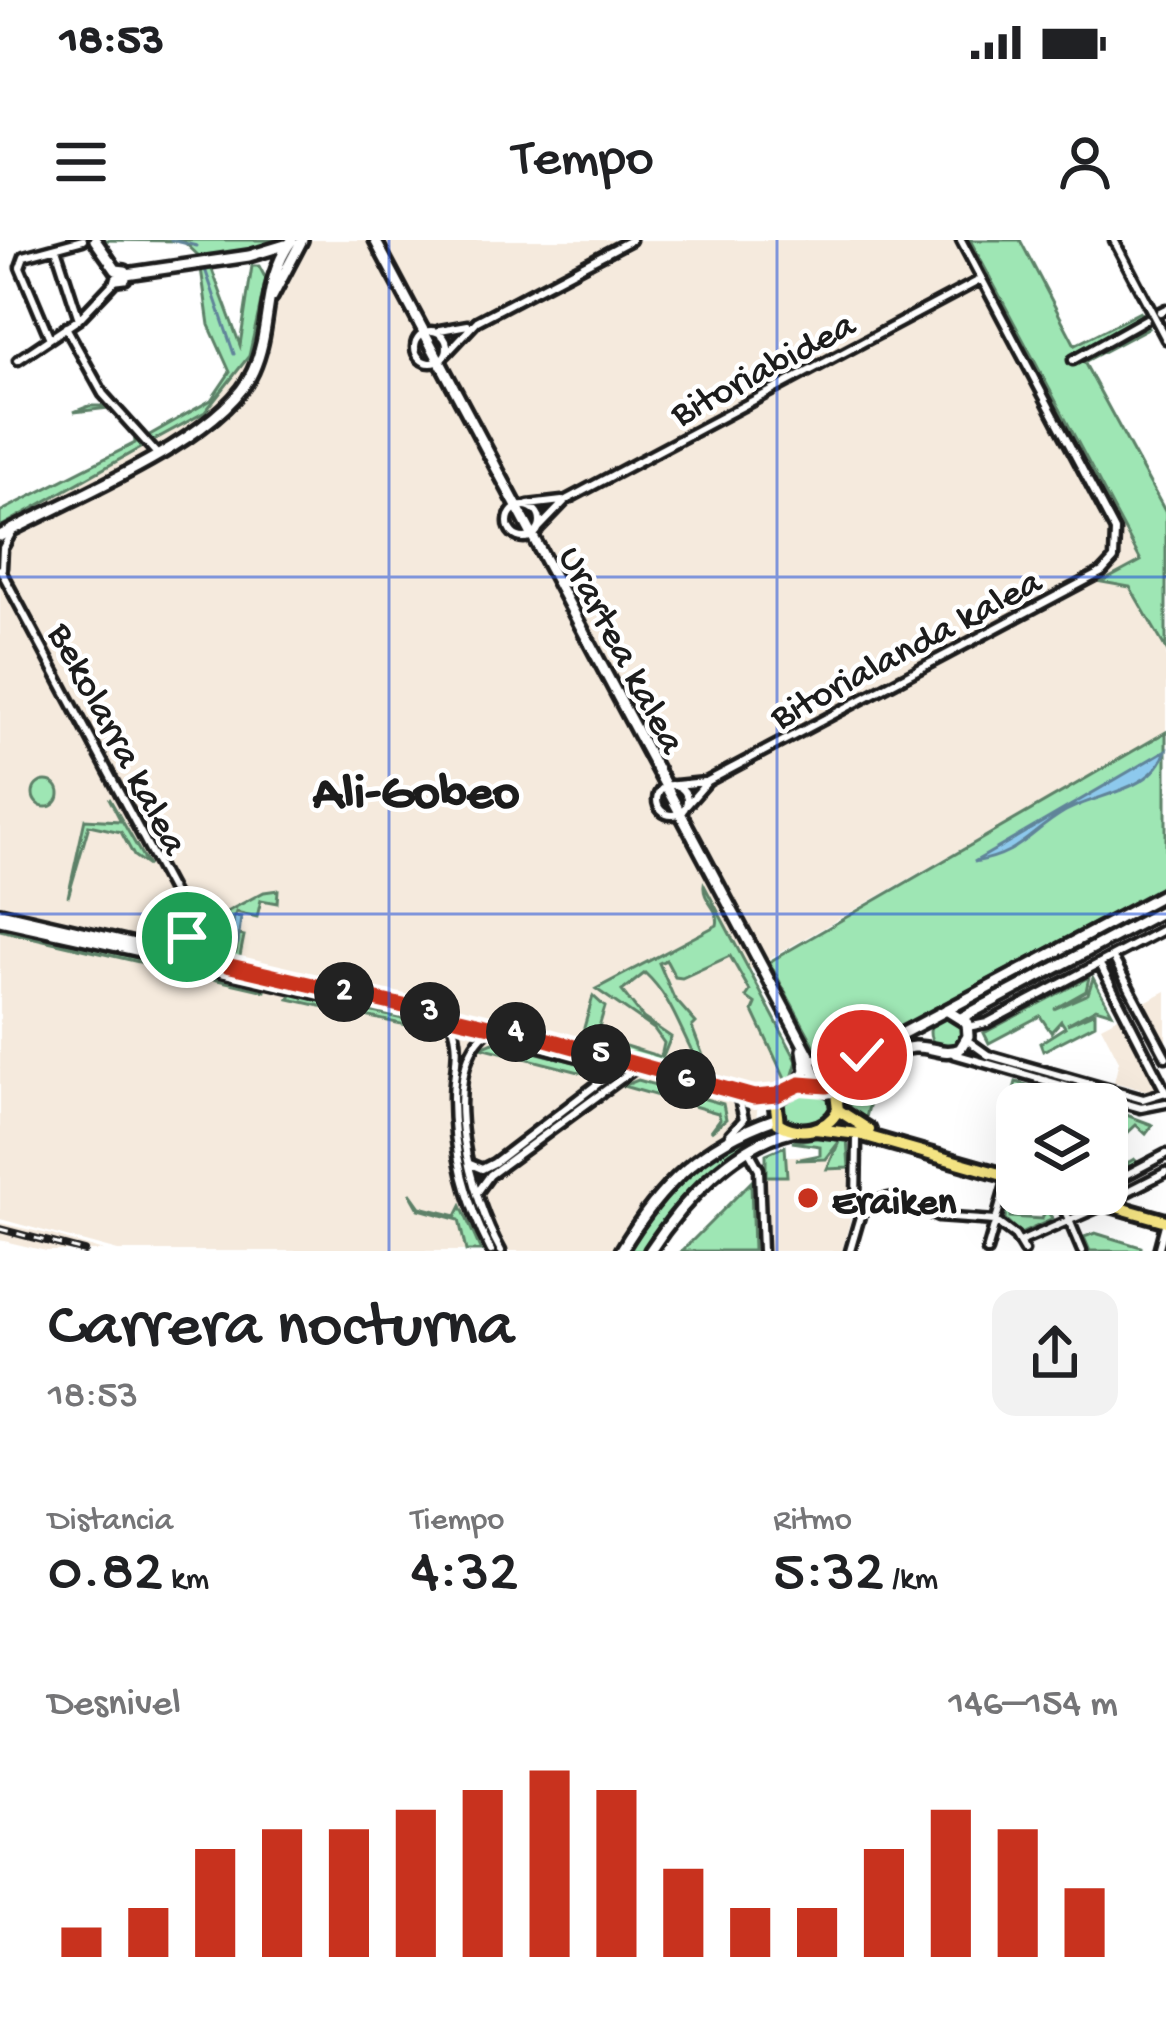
<!DOCTYPE html>
<html lang="es">
<meta charset="utf-8">
<style>
body{margin:0;font-family:"Gochi Hand",sans-serif;background:#f2f2f2;color:#202124;height:100vh;display:flex;flex-direction:column;font-size:45px;white-space:nowrap}
*{box-sizing:border-box;margin:0}
p{font-size:39px;color:#757577}
.icon{flex:none;width:66px;height:66px;fill:none;stroke:currentColor;stroke-width:2;stroke-linecap:round;stroke-linejoin:round}
.map{position:relative;height:1011px;overflow:hidden}
.drawer{display:flex;flex-direction:column;background:#fff;flex:1}
.drawer>*{flex:none}
.buttons{position:absolute;left:996px;top:843px;display:grid;gap:24px}
.buttons a{display:grid;place-items:center;width:132px;height:132px;border-radius:24px;background:#fff;box-shadow:0 12px 48px #0002;font-size:60px}
.pin{position:absolute;display:grid;place-items:center;width:102px;height:102px;color:#fff;margin:-51px;border:6px solid #fff;border-radius:50%;box-shadow:0 3px 12px #0007}
.km{position:absolute;width:60px;height:60px;margin:-30px;border-radius:50%;background:#222;color:#fff;font-size:33px;line-height:60px;text-align:center}
.round{display:grid;place-items:center;flex:none;width:126px;height:126px;border-radius:24px;background:#f2f2f2}
.headline{display:flex;align-items:center;justify-content:space-between;height:204px;padding:0 48px}
h1{font-size:66px;font-weight:600;line-height:90px}
.figures{display:grid;grid-template-columns:repeat(3,1fr);gap:18px;height:204px;padding:12px 48px}
.figures div{display:grid;align-content:center}
.figures b{font-size:60px;font-weight:600}
.figures small{font-size:33px;font-weight:400}
.figures p{font-size:33px}
.chart{height:336px;padding:24px 48px}
.chart p{display:flex;justify-content:space-between}
.chart svg{width:100%;height:216px;margin-top:12px;stroke:#c8321e;stroke-width:6}
.status{display:flex;justify-content:space-between;align-items:center;height:84px;padding:0 60px;background:#fff;direction:ltr}
.status svg{height:33px;fill:currentColor}
header{display:flex;justify-content:space-between;align-items:center;height:156px;padding:0 48px;background:#fff;font-size:54px;font-weight:600}
.map>svg:first-child{display:block}
.built{fill:#f5eadd}
.green{fill:#9ee6b4;stroke:#5d8168;stroke-width:3}
.water{fill:#8dc9ed;stroke:#608499;stroke-width:3}
.lines{fill:none;stroke-linecap:round;stroke-linejoin:round}
.stream{stroke:#608499;stroke-width:3}
.street-casing{stroke:#1c1c1c;stroke-width:15}
.secondary-casing{stroke:#1c1c1c;stroke-width:18}
.primary-casing{stroke:#1c1c1c;stroke-width:20}
.street{stroke:#fff;stroke-width:6}
.secondary{stroke:#fff;stroke-width:9}
.primary{stroke:#f4e382;stroke-width:10}
.rail-casing{stroke:#1c1c1c;stroke-width:8}
.rail{stroke:#fff;stroke-width:3;stroke-dasharray:9;stroke-linecap:butt}
.route-casing{stroke:#fff;stroke-width:24}
.route{stroke:#c8321e;stroke-width:15}
.grid{fill:none;stroke:#1d4ed8;stroke-width:3;stroke-opacity:0.55}
.poi-dot{fill:#c8321e;stroke:#fff;stroke-width:4.5}
.labels{text-anchor:middle;stroke-width:9;stroke-linejoin:round;paint-order:stroke}
.street-label{font-size:39px;fill:#1c1c1c;stroke:#fff}
.poi-label{font-size:39px;font-weight:bold;fill:#1c1c1c;stroke:#fff;text-anchor:start}
.district-label{font-size:51px;font-weight:bold;fill:#1c1c1c;stroke:#fff}
</style>
<div class="status"><b>18:53</b><svg viewBox="0 0 49 12"><path d="M0 12V9h3v3zM5 12V6h3v6zM10 12V3h3v9zM15 12V0h3v12zM26 1h20v11H26zM47 4h2v5h-2z"/></svg></div>
<header><svg class="icon" aria-label="menu" viewBox="0 0 24 24"><path d="M4 6h16M4 12h16M4 18h16"/></svg>Tempo<svg class="icon" aria-label="person" viewBox="0 0 24 24"><circle cx="12" cy="8" r="4"/><path d="M4 21q1-7 8-7t8 7"/></svg></header>
<div class="map">
<svg width="1166" height="1011" viewBox="0 0 1166 1011">
<rect width="100%" height="100%" fill="#fff"/>
<filter id="ink" filterUnits="userSpaceOnUse"><feTurbulence type="fractalNoise" baseFrequency=".00833" numOctaves="2"/><feDisplacementMap in="SourceGraphic" scale="24" xChannelSelector="R" yChannelSelector="G"/><feConvolveMatrix kernelMatrix="1 2 1 2 8 2 1 2 1" color-interpolation-filters="sRGB"/></filter>
<g filter="url(#ink)">
<path class="built" d="M282 0H970L1142 321 1125 331 1166 409V492L744 733 789 833 786 841 759 854 754 897 638 1011H118L0 979V287L205 172 249 116 260 50 283 9Z
M1166 751V811L1141 764Z
M1122 775 1159 845 1148 851 1114 842 1119 821 1101 786Z
M848 914 850 981 842 1011H769L765 917Z
M0 983 52 995 103 1011H46L0 1000Z"/>
<path class="green" d="M101 0H279L250 11 199 16 183 1Z
M970 0H1020L1075 105 1140 72 1148 88 1084 122 1166 273V409L1130 347 1102 342 1141 321Z
M252 26H259L266 39 249 116 205 172 152 201 148 196 211 160 230 132 209 85 201 28 211 27 240 105Z
M89 166H112L147 204 0 287V272L135 203 134 191 109 168 74 172Z
M1166 492V644L846 816 819 814 769 722Z
M33 554a13 13 0 1 1 26 0a13 13 0 1 1-26 0Z
M109 558 148 626 134 616 121 592 89 585 68 657 85 579 121 581Z
M704 645 797 821 792 838 786 841 753 771 756 764 746 757 750 751 730 716 682 738 675 737 666 720 659 723 674 758 696 783 692 787 712 839 691 833 699 824C681 794 673 759 645 733L622 751 643 778 671 797 660 824 580 802 593 756 605 767 596 797 661 817 664 803 654 789 596 749 717 685C721 670 702 661 704 645Z
M264 652 278 650 277 663 261 660 257 677 236 672 232 684 216 681 228 701 227 711 236 712 239 695 244 696 239 721 226 718 202 685Z
M1166 656V666L963 774 955 768Z
M0 687 266 747 265 751 0 690Z
M1089 737 1086 751 1054 769 1088 754 1093 738 1112 773 1096 768 1067 784 1095 772V784L1043 811 1040 803 1065 787 1061 781 1051 792 1040 776 989 803 984 793Z
M292 753 428 785V790L289 759Z
M930 792a17 17 0 1 1 34 0a17 17 0 1 1-34 0Z
M493 802 587 825 595 836 481 807Z
M869 834 875 844 865 881 852 873 847 856Z
M638 840 723 864 726 879 711 891 720 879 718 873 623 846Z
M1016 842 1048 851 1044 864 1009 867Z
M804 849 827 854 831 870C818 885 798 889 781 877V860Z
M1108 868 1153 885 1146 894 1136 885 1118 902 1127 923 1134 919 1140 925 1131 930 1107 891Z
M757 888 765 899 719 930 647 1011H627L681 938Z
M820 897 847 898 849 928 827 929 839 902 826 919 796 920 820 915V906L792 902Z
M785 906 787 936H766V914Z
M751 942 753 1011H682Z
M410 953 420 967 456 976 461 966 481 1011H466L459 980 419 969Z
M1021 959 1028 961V969H1010V977L1042 979 1046 970 1053 979 1020 994 1005 979 1007 964Z
M1095 993 1141 1007V1011H1090L1084 997Z"/>
<path class="water" d="M1166 510C1154 552 1096 553 1064 572 1027 594 1021 614 974 622Z
M234 676 241 677 238 703H233L231 712 228 701 213 698 216 681 233 684Z"/>
<g class="lines">
<path class="stream" d="M171 0 197 6
M205 29 234 114"/>
<defs>
<path id="street" d="M1114 0 1166 99
M56 8 79 79
M1160 72 1166 69
M66 87 103 154 156 213
M440 90 468 85
M415 107a16 16 0 1 1 32 0a16 16 0 1 1-32 0Z
M49 96 20 27 24 16 83 0
M446 114 477 81 631 0
M18 120 79 79 117 39
M1073 120 1146 79
M528 265 562 261
M508 282a16 16 0 1 1 32 0a16 16 0 1 1-32 0Z
M539 288 566 260 982 39
M2 328 3 308 13 290
M0 329 191 687 219 721
M657 560a15 15 0 1 1 30 0a15 15 0 1 1-30 0Z
M676 545 705 542
M687 565 708 541 1102 332 1114 319 1115 291 961 0
M187 706H203
M169 710 191 687
M1115 721 1166 817
M1102 728 1166 853
M452 784C462 809 453 832 453 858 453 912 466 963 491 1011
M968 787 987 783 1166 688
M486 792C436 837 472 960 501 1011
M967 800 988 815 1143 859 1166 852
M954 814 1141 868 1166 863
M812 817 829 825 850 821
M730 894 744 879 739 859
M749 911 759 929 762 1011
M470 924 482 929 494 923 604 839V822
M1107 945 1166 914
M477 953 490 935 633 830
M1058 954 1082 1011
M1121 955 1166 932
M856 963 857 899
M1020 1002 1104 965
M850 1011 861 973 875 961 893 957 938 977 995 981 1015 996 1024 1011
M987 1011 1007 941
M1158 1011 1166 981"/>
<path id="secondary" d="M95 0 116 30 125 31V38L117 39
M375 0 809 815 818 843
M126 34 249 16 285 5
M272 57 302 0
M0 296C67 260 223 199 253 131 273 87 261 42 292 0
M0 673 542 798 754 857 777 855
M0 680 159 715
M181 721 357 762
M963 777 1166 669
M520 800 596 820
M800 843 806 830 803 810
M827 846 862 815 1166 653
M839 859C849 833 886 809 914 807 932 806 944 816 960 809L968 796 967 783 946 770
M621 1011C660 945 703 904 775 879
M650 1011C682 962 735 903 795 890"/>
<path id="primary" d="M800 843H818L836 853 838 870C826 892 799 896 778 883L775 859Z
M838 870 869 890
M815 889 859 894 1017 939
M1071 954 1166 981"/>
</defs>
<use href="#street" class="street-casing"/>
<use href="#secondary" class="secondary-casing"/>
<use href="#primary" class="primary-casing"/>
<use href="#street" class="street"/>
<use href="#secondary" class="secondary"/>
<use href="#primary" class="primary"/>
<defs>
<path id="rail" d="M0 989 84 1011"/>
</defs>
<use href="#rail" class="rail-casing"/>
<use href="#rail" class="rail"/>
</g>
</g>
<g class="lines" filter="url(#ink)">
<defs>
<path id="route" d="M187 697V706H203L222 724 542 798 754 857 777 855 800 844 827 846 862 815"/>
</defs>
<use href="#route" class="route-casing"/>
<use href="#route" class="route"/>
</g>
<path class="grid" d="M389 0V1011M777 0V1011M0 337H1166M0 674H1166"/>
<circle class="poi-dot" cx="808" cy="958" r="12"/>
<g class="labels">
<g class="street-label">
<text transform="translate(761 126) rotate(-28)" y="14">Bitoriabidea</text>
<text transform="translate(904 406) rotate(-28)" y="14">Bitorialanda kalea</text>
<text transform="translate(625 408) rotate(62)" y="14">Urartea kalea</text>
<text transform="translate(121 497) rotate(62)" y="14">Bekolarra kalea</text>
</g>
<g class="poi-label">
<text x="832" y="972">Eraiken</text>
</g>
<g class="district-label">
<text x="416" y="566">Ali-Gobeo</text>
</g>
</g>
</svg>
<div class="buttons">
<a><svg class="icon" aria-label="layers" viewBox="0 0 24 24"><path d="M12 4l9 5-9 5-9-5zM3 14l9 5 9-5"/></svg></a>
</div>
<div class="pin" style="left:187px;top:697px;background:#1e9e55"><svg class="icon" aria-label="arrive" viewBox="0 0 24 24"><path d="M6 21V4h12l-3 4 3 4H6"/></svg></div>
<div class="pin" style="left:862px;top:815px;background:#d93025"><svg class="icon" aria-label="check" viewBox="0 0 24 24"><path d="M5 12l5 5 9-10"/></svg></div>
<b class="km" style="left:344px;top:752px">2</b>
<b class="km" style="left:430px;top:772px">3</b>
<b class="km" style="left:516px;top:792px">4</b>
<b class="km" style="left:601px;top:814px">5</b>
<b class="km" style="left:686px;top:839px">6</b>
</div>
<section class="drawer">
<div class="headline"><div><h1>Carrera nocturna</h1><p>18:53</p></div><a class="round"><svg class="icon" aria-label="share" viewBox="0 0 24 24"><path d="M12 15V3M7 8l5-5 5 5M5 13v7h14v-7"/></svg></a></div>
<div class="figures">
<div><p>Distancia</p><b>0.82<small> km</small></b></div>
<div><p>Tiempo</p><b>4:32</b></div>
<div><p>Ritmo</p><b>5:32<small> /km</small></b></div>
</div>
<div class="chart"><p><span>Desnivel</span>146–154 m</p>
<svg viewBox="0 0 160 44" preserveAspectRatio="none"><path d="M5 44V38M15 44V34M25 44V22M35 44V18M45 44V18M55 44V14M65 44V10M75 44V6M85 44V10M95 44V26M105 44V34M115 44V34M125 44V22M135 44V14M145 44V18M155 44V30"/></svg>
</div>
</section>
